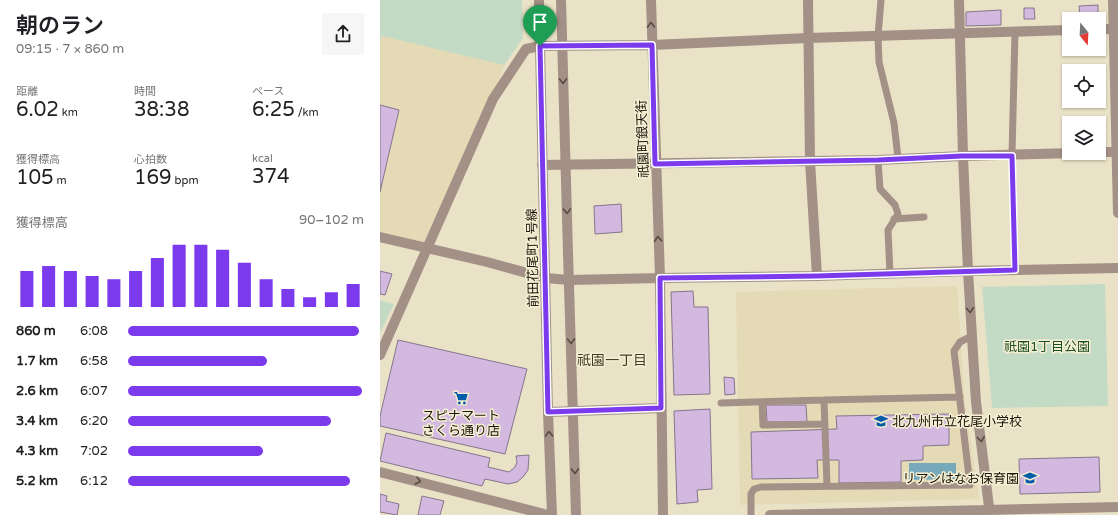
<!DOCTYPE html>
<html lang="ja">
<meta charset="utf-8">
<style>
body{margin:0;font-family:"Varela Round","Noto Sans JP",sans-serif;background:#f6f6f6;color:#202124;height:100vh;display:flex;flex-direction:column;font-size:15px;white-space:nowrap}
*{box-sizing:border-box;margin:0}
p{font-size:13px;color:#757577}
.icon{flex:none;width:22px;height:22px;fill:none;stroke:currentColor;stroke-width:2;stroke-linecap:round;stroke-linejoin:round}
.map{position:relative;flex:1;overflow:hidden}
.side{display:flex;flex-direction:column;background:#fff;width:380px}
.side>*{flex:none}
.needle{width:26px;rotate:162deg}
.controls{position:absolute;left:682px;top:12px;display:grid;gap:8px}
.controls a{display:grid;place-items:center;width:44px;height:44px;border-radius:0px;background:#fff;box-shadow:0 1px 3px #0004;font-size:20px}
.pin{position:absolute;display:grid;place-items:center;width:34px;height:34px;color:#fff;margin:-41px -17px;border-radius:50% 50% 50% 0;rotate:-45deg;box-shadow:0 0 4px #0007}
.pin .icon{rotate:45deg}
.round{display:grid;place-items:center;flex:none;width:42px;height:42px;border-radius:0px;background:#f6f6f6}
.overview{display:flex;align-items:center;justify-content:space-between;height:68px;padding:0 16px}
h1{font-size:22px;font-weight:600;line-height:30px}
.metrics{display:grid;grid-template-columns:repeat(3,1fr);gap:6px;height:68px;padding:4px 16px}
.metrics div{display:grid;align-content:center}
.metrics b{font-size:20px;font-weight:600}
.metrics small{font-size:11px;font-weight:400}
.metrics p{font-size:11px}
.chart{height:112px;padding:8px 16px}
.chart p{display:flex;justify-content:space-between}
.chart svg{width:100%;height:72px;margin-top:4px;stroke:#7c3aed;stroke-width:6}
ul{padding:0 16px;list-style:none;font-size:13px}
li{display:grid;grid-template-columns:64px 48px 1fr;align-items:center;height:30px}
li i{height:10px;border-radius:5px;background:#7c3aed}
main{display:flex;flex:1;min-height:0}
.map>svg:first-child{display:block}
.built{fill:#e4dab6}
.green{fill:#c3dbc5}
.water{fill:#76a9ba}
.building{fill:#d3b9e0;stroke:#84758c}
.lines{fill:none;stroke-linecap:round;stroke-linejoin:round}
.service{stroke:#a39087;stroke-width:7}
.minor{stroke:#a39087;stroke-width:10}
.tertiary{stroke:#a39087;stroke-width:10}
.oneway{stroke:#564c42}
.route-casing{stroke:#fff;stroke-width:8}
.route{stroke:#7c3aed;stroke-width:5}
.labels{text-anchor:middle;stroke-width:3;stroke-linejoin:round;paint-order:stroke}
.street-label{font-size:13px;fill:#17140a;stroke:#f7efd3}
.park-label{font-size:13px;fill:#1b4f25;stroke:#f7efd3}
.poi-label{font-size:13px;fill:#17140a;stroke:#f7efd3}
.neighbourhood-label{font-size:14px;fill:#433d25;stroke:#f7efd3}
</style>
<main>
<section class="side">
<div class="overview"><div><h1>朝のラン</h1><p>09:15 · 7 × 860 m</p></div><a class="round"><svg class="icon" aria-label="share" viewBox="0 0 24 24"><path d="M12 15V3M7 8l5-5 5 5M5 13v7h14v-7"/></svg></a></div>
<div class="metrics">
<div><p>距離</p><b>6.02<small> km</small></b></div>
<div><p>時間</p><b>38:38</b></div>
<div><p>ペース</p><b>6:25<small> /km</small></b></div>
</div>
<div class="metrics">
<div><p>獲得標高</p><b>105<small> m</small></b></div>
<div><p>心拍数</p><b>169<small> bpm</small></b></div>
<div><p>kcal</p><b>374</b></div>
</div>
<div class="chart"><p><span>獲得標高</span>90–102 m</p>
<svg viewBox="0 0 160 44" preserveAspectRatio="none"><path d="M5 44V22M15 44V19M25 44V22M35 44V25M45 44V27M55 44V22M65 44V14M75 44V6M85 44V6M95 44V9M105 44V17M115 44V27M125 44V33M135 44V38M145 44V35M155 44V30"/></svg>
</div>
<ul>
<li><b>860 m</b>6:08<i style="width:98%"></i></li>
<li><b>1.7 km</b>6:58<i style="width:59%"></i></li>
<li><b>2.6 km</b>6:07<i style="width:99%"></i></li>
<li><b>3.4 km</b>6:20<i style="width:86%"></i></li>
<li><b>4.3 km</b>7:02<i style="width:57%"></i></li>
<li><b>5.2 km</b>6:12<i style="width:94%"></i></li>
</ul>
</section>
<div class="map">
<svg width="738" height="515" viewBox="0 0 738 515">
<rect width="100%" height="100%" fill="#eae2c6"/>
<path class="built" d="M0 0H142L143 38 124 65 113 99 48 249 0 237Z
M577 286 585 403 599 499 360 505 356 292Z"/>
<path class="green" d="M0 0H142L143 38 124 65 2 36 0 42Z
M725 284 728 406 612 408 602 287Z
M0 300 14 304 0 333Z"/>
<path class="water" d="M529 463H576V479L529 480Z"/>
<path class="building" d="M718 5V19H700L699 6Z
M644 8H654L655 19H644Z
M621 10V25L586 26V12Z
M0 105 19 110 0 192Z
M241 204 242 232 215 234 214 206Z
M0 271 12 274 5 295 0 294Z
M313 291 314 307H328L330 394 294 395 291 292Z
M18 340 147 369 125 454 0 426V416Z
M344 377 354 378 355 394 345 395Z
M386 405H426L427 422H387Z
M330 409 332 489 317 490 318 502 297 504 294 411Z
M569 414V445L543 446V460L521 461V482L459 483V460H437L438 478 372 479 371 432 457 429 456 416Z
M6 433 110 458 108 467 129 472 135 467 137 462 136 456 149 455 148 470 143 477 137 482 128 484 105 479 102 486 0 461Z
M719 457 720 492 640 494 639 459Z
M0 494 7 496 6 501 19 504 17 515 0 512Z
M42 496 64 501 60 515H38Z"/>
<g class="lines">
<path class="service" d="M501 0 498 36 499 62 514 123 518 158
M498 160 500 189 515 205 518 214 508 230 510 274
M514 219 544 217
M635 270 632 155 635 32
M382 402 383 425 445 424
M341 403 444 400
M447 486 444 400 580 397
M371 515V494L374 489 381 487 590 485 574 351 580 342 592 336"/>
<path class="minor" d="M271 0 280 278 283 515
M428 0 430 161 437 276
M579 0 583 156 588 271 596 402 610 515
M719 29H738
M719 152H736
M162 165 498 160 583 156 696 153
M0 237 107 262 165 278 190 280 280 278 437 276 588 271 738 268
M0 355 113 99 146 49 160 46 272 45 428 38 689 30
M168 412 281 408
M0 472 168 515
M390 515 738 507"/>
<path class="tertiary" d="M159 0 168 412 172 515
M181 0C185 172 191 343 196 515
M733 0 738 213"/>
</g>
<defs><path id="oneway-chevron" d="M-2-3.5L2.5 0L-2 3.5" fill="none" stroke-width="1.6" stroke-linecap="round" stroke-linejoin="round"/></defs>
<g class="oneway">
<use href="#oneway-chevron" transform="translate(271 25) rotate(-91)"/>
<use href="#oneway-chevron" transform="translate(183 81) rotate(89)"/>
<use href="#oneway-chevron" transform="translate(187 211) rotate(88)"/>
<use href="#oneway-chevron" transform="translate(278 239) rotate(-93)"/>
<use href="#oneway-chevron" transform="translate(590 310) rotate(86)"/>
<use href="#oneway-chevron" transform="translate(191 341) rotate(89)"/>
<use href="#oneway-chevron" transform="translate(169 434) rotate(-92)"/>
<use href="#oneway-chevron" transform="translate(601 439) rotate(83)"/>
<use href="#oneway-chevron" transform="translate(195 471) rotate(88)"/>
<use href="#oneway-chevron" transform="translate(38 481) rotate(14)"/>
</g>
<g class="lines">
<defs>
<path id="route" d="M272 45 275 164 498 160 582 156H632L635 270 437 276 280 278 281 408 168 412 160 46Z"/>
</defs>
<use href="#route" class="route-casing"/>
<use href="#route" class="route"/>
</g>
<defs>
<symbol id="supermarket-bare" viewBox="-9 -9 18 18"><path d="M-6-5.5h2.5l.6 2H6L4.5 2H-2.5L-4.4-4H-6ZM-1.5 3.2a1.3 1.3 0 1 0 .1 0ZM3 3.2a1.3 1.3 0 1 0 .1 0Z" fill="#045ba9" stroke="#f7efd3" stroke-width="2.5" paint-order="stroke"/></symbol>
<symbol id="school-bare" viewBox="-9 -9 18 18"><path d="M0-5L7-2L0 1L-7-2ZM-4 1L0 2.5L4 1V4Q0 6-4 4Z" fill="#045ba9" stroke="#f7efd3" stroke-width="2.5" paint-order="stroke"/></symbol>
</defs>
<g fill-rule="evenodd">
<use href="#supermarket-bare" x="71" y="388" width="20" height="20"/>
<use href="#school-bare" x="491" y="411" width="20" height="20"/>
<use href="#school-bare" x="640" y="468" width="20" height="20"/>
</g>
<g class="labels">
<g class="street-label">
<text transform="translate(262 139) rotate(-92)" y="5">祇園町銀天街</text>
<text transform="translate(152 258) rotate(-91)" y="5">前田花尾町1号線</text>
</g>
<g class="park-label">
<text x="667" y="351">祇園1丁目公園</text>
</g>
<g class="poi-label">
<text x="81" y="420">スピナマート<tspan x="81" dy="15">さくら通り店</tspan></text>
<text x="512" y="426" text-anchor="start">北九州市立花尾小学校</text>
<text x="639" y="483" text-anchor="end">リアンはなお保育園</text>
</g>
<g class="neighbourhood-label">
<text x="232" y="365">祇園一丁目</text>
</g>
</g>
</svg>
<div class="controls">
<a><svg class="needle" viewBox="-14 -14 28 28"><path d="M0-13l5 13h-10z" fill="#e53935"/><path d="M0 13l5-13h-10z" fill="#757577"/></svg></a>
<a><svg class="icon" aria-label="locate" viewBox="0 0 24 24"><circle cx="12" cy="12" r="6"/><path d="M12 2v4M12 18v4M2 12h4M18 12h4"/></svg></a>
<a><svg class="icon" aria-label="layers" viewBox="0 0 24 24"><path d="M12 4l9 5-9 5-9-5zM3 14l9 5 9-5"/></svg></a>
</div>
<div class="pin" style="left:160px;top:46px;background:#1e9e55"><svg class="icon" aria-label="arrive" viewBox="0 0 24 24"><path d="M6 21V4h12l-3 4 3 4H6"/></svg></div>
</div>
</main>
